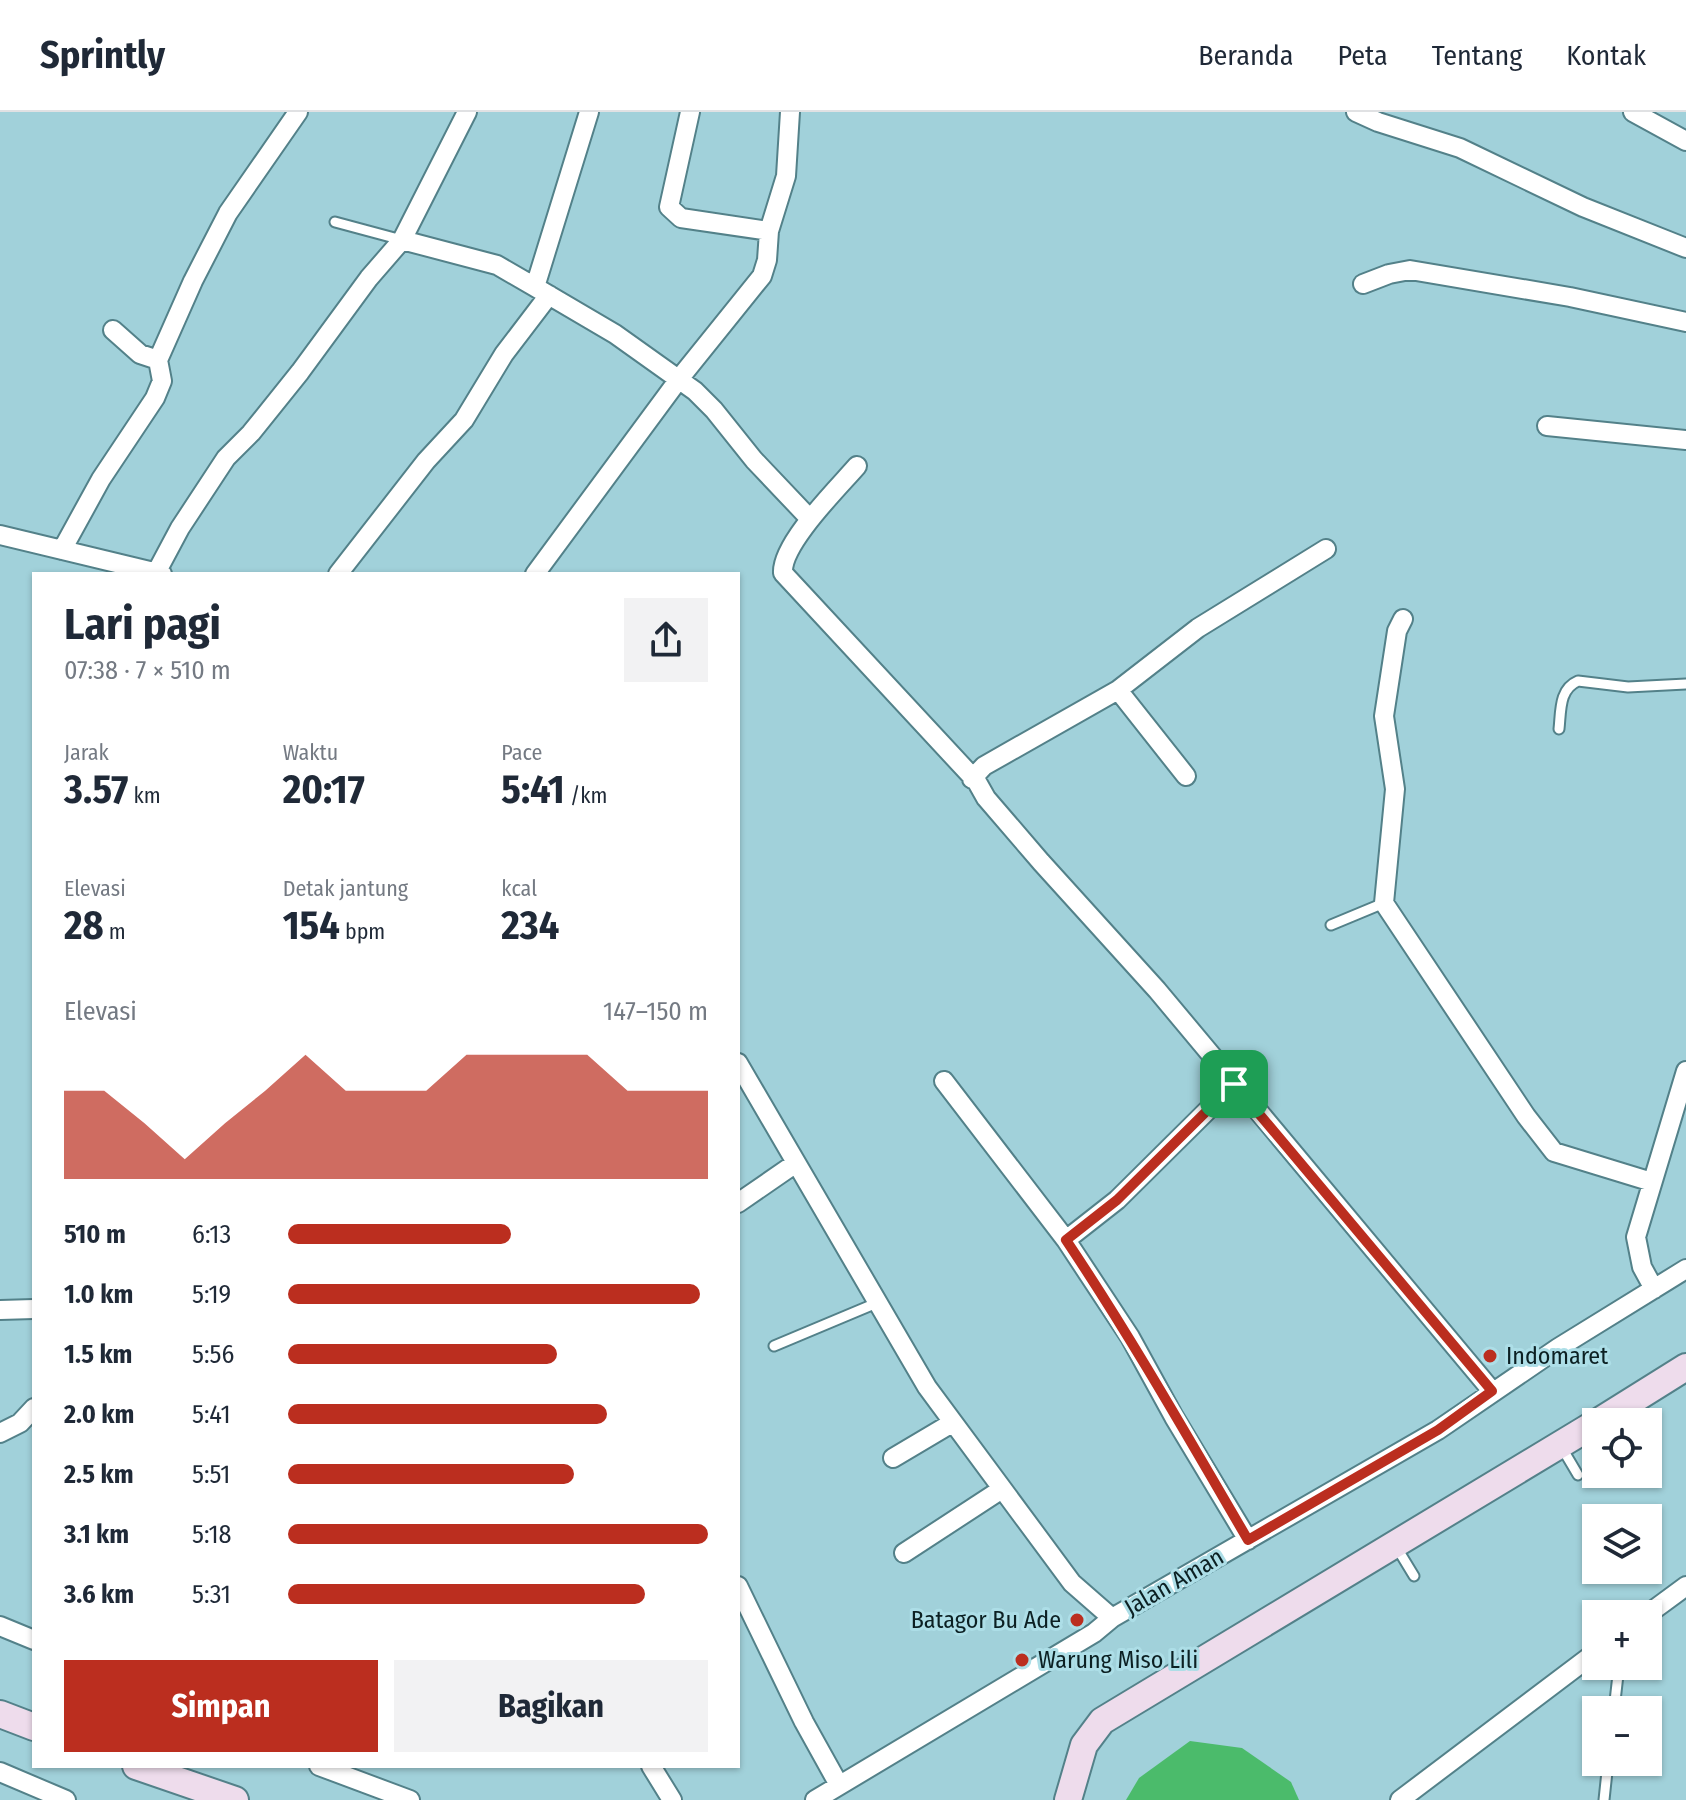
<!DOCTYPE html>
<html lang="id">
<meta charset="utf-8">
<style>
body{margin:0;font-family:"Fira Sans Condensed",sans-serif;background:#f2f2f3;color:#1f2937;height:100vh;display:flex;flex-direction:column;font-size:30px;white-space:nowrap}
*{box-sizing:border-box;margin:0}
p{font-size:26px;color:#747a83}
.icon{flex:none;width:44px;height:44px;fill:none;stroke:currentColor;stroke-width:2;stroke-linecap:round;stroke-linejoin:round}
.map{position:relative;flex:1;overflow:hidden}
.drawer{position:absolute;left:32px;top:460px;width:708px;height:1196px;display:flex;flex-direction:column;background:#fff;border-radius:0px;box-shadow:0 2px 6px #0004}
.drawer>*{flex:none}
.fabs{position:absolute;left:1582px;top:1296px;display:grid;gap:16px}
.fabs a{display:grid;place-items:center;width:80px;height:80px;border-radius:0px;background:#fff;box-shadow:0 2px 6px #0004;font-size:40px}
.pin{position:absolute;display:grid;place-items:center;width:68px;height:68px;color:#fff;margin:-34px;border-radius:16px;box-shadow:0 4px 12px #0006}
.round{display:grid;place-items:center;flex:none;width:84px;height:84px;border-radius:0px;background:#f2f2f3}
.headline{display:flex;align-items:center;justify-content:space-between;height:136px;padding:0 32px}
h1{font-size:44px;font-weight:700;line-height:60px}
.stats{display:grid;grid-template-columns:repeat(3,1fr);gap:12px;height:136px;padding:8px 32px}
.stats div{display:grid;align-content:center}
.stats b{font-size:40px;font-weight:700}
.stats small{font-size:22px;font-weight:400}
.stats p{font-size:22px}
.chart{height:224px;padding:16px 32px}
.chart p{display:flex;justify-content:space-between}
.chart svg{width:100%;height:144px;margin-top:8px;fill:#bb2e1f;opacity:.7}
.cta{display:flex;gap:16px;margin-top:auto;padding:16px 32px}
.cta a{flex:1;height:92px;border-radius:0px;background:#bb2e1f;color:#fff;font-size:32px;font-weight:700;line-height:92px;text-align:center}
.cta a+a{background:#f2f2f3;color:#1f2937}
ul{padding:0 32px;list-style:none;font-size:26px}
li{display:grid;grid-template-columns:128px 96px 1fr;align-items:center;height:60px}
li i{height:20px;border-radius:10px;background:#bb2e1f}
header{display:flex;align-items:center;gap:48px;box-sizing:border-box;height:112px;padding:0 40px;background:#fff;border-bottom:2px solid #e0e1e3}
header strong{font-size:38px}
nav{display:flex;gap:44px;margin-inline-start:auto;font-size:28px}
.map>svg:first-child{display:block}
.green{fill:#4bbb6b}
.lines{fill:none;stroke-linecap:round;stroke-linejoin:round}
.lane-casing{stroke:#538189;stroke-width:13}
.street-casing{stroke:#538189;stroke-width:22}
.secondary-casing{stroke:#538189;stroke-width:30}
.lane{stroke:#fff;stroke-width:9}
.street{stroke:#fff;stroke-width:18}
.secondary{stroke:#eedcec;stroke-width:26}
.route-casing{stroke:#fff;stroke-width:16}
.route{stroke:#bb2e1f;stroke-width:10}
.poi-dot{fill:#bb2e1f;stroke:#addee7;stroke-width:3}
.labels{text-anchor:middle;stroke-width:6;stroke-linejoin:round;paint-order:stroke}
.poi-label{font-size:24px;fill:#0c2023;stroke:#addee7;text-anchor:start}
.street-label{font-size:24px;fill:#0c2023;stroke:#addee7}
</style>
<header>
<strong>Sprintly</strong>
<nav><a>Beranda</a><a>Peta</a><a>Tentang</a><a>Kontak</a></nav>
</header>
<div class="map">
<svg width="1686" height="1688" viewBox="0 0 1686 1688">
<rect width="100%" height="100%" fill="#a1d1da"/>
<path class="green" d="M1190 1629 1242 1636 1291 1670 1299 1688H1126L1139 1666Z"/>
<g class="lines">
<defs>
<path id="lane" d="M335 110 402 128
M1559 617C1561 599 1559 577 1578 569L1628 575 1686 572
M1331 813 1384 791
M774 1234 879 1190
M1562 1336 1578 1363
M1397 1436 1414 1464
M1614 1598 1619 1554
M1604 1688 1608 1650"/>
<path id="street" d="M589 0 535 175 615 222 695 279 714 298 754 348 810 407
M690 0 669 95 681 106 769 119
M1356 0 1378 10 1460 36 1583 95 1686 136
M1633 0 1686 29
M402 128 497 153 535 175
M1363 172 1389 162 1410 158 1570 185 1686 210
M113 218 140 242 158 248
M1547 314 1686 328
M857 354C838 376 781 432 783 461L977 670 986 686 1041 750 1157 878 1492 1279
M0 423 162 462
M62 438 101 367 155 286 162 269 158 248 193 169 228 101 298 0
M156 461 180 416 226 346 251 321 300 260 369 166 402 128 467 0
M338 462 426 349 464 308 504 242 549 183
M535 462 679 267 762 164 767 148 769 119 786 64 790 0
M1403 507 1397 519 1384 604 1395 677 1384 791 1526 1004 1554 1040 1652 1070
M1118 578 1186 664
M972 667 984 654 1118 578 1198 516 1326 437
M738 951 927 1275 1072 1471 1112 1506
M944 969 1066 1128 1130 1225 1174 1305 1248 1428
M738 1091 796 1051
M1066 1128 1117 1088 1234 972
M1654 1177 1642 1155 1636 1125 1686 959
M0 1198 34 1197
M0 1321 20 1311 34 1296
M893 1346 952 1311
M904 1441 1002 1377
M738 1474 804 1610 839 1673
M1648 1502 1686 1474
M0 1514 34 1528
M319 1654 410 1688
M651 1654 672 1688
M0 1660 66 1688
M815 1688 1094 1521 1112 1506 1438 1318 1558 1236 1686 1157
M1400 1688 1596 1540"/>
<path id="secondary" d="M1598 1310 1686 1255
M0 1602 34 1615
M136 1654 235 1688
M1068 1688 1084 1633 1102 1609 1596 1311"/>
</defs>
<use href="#lane" class="lane-casing"/>
<use href="#street" class="street-casing"/>
<use href="#secondary" class="secondary-casing"/>
<use href="#lane" class="lane"/>
<use href="#street" class="street"/>
<use href="#secondary" class="secondary"/>
</g>
<g class="lines">
<defs>
<path id="route" d="M1234 972 1492 1279 1438 1318 1248 1428C1189 1327 1131 1225 1066 1128L1117 1088Z"/>
</defs>
<use href="#route" class="route-casing"/>
<use href="#route" class="route"/>
</g>
<g class="poi-dot">
<circle cx="1490" cy="1244" r="8"/>
<circle cx="1077" cy="1508" r="8"/>
<circle cx="1022" cy="1548" r="8"/>
</g>
<g class="labels">
<g class="poi-label">
<text x="1506" y="1252">Indomaret</text>
<text x="1061" y="1516" text-anchor="end">Batagor Bu Ade</text>
<text x="1038" y="1556">Warung Miso Lili</text>
</g>
<g class="street-label">
<text transform="translate(1174 1470) rotate(-30)" y="8">Jalan Aman</text>
</g>
</g>
</svg>
<div class="fabs">
<a><svg class="icon" aria-label="locate" viewBox="0 0 24 24"><circle cx="12" cy="12" r="6"/><path d="M12 2v4M12 18v4M2 12h4M18 12h4"/></svg></a>
<a><svg class="icon" aria-label="layers" viewBox="0 0 24 24"><path d="M12 4l9 5-9 5-9-5zM3 14l9 5 9-5"/></svg></a>
<a>+</a>
<a>−</a>
</div>
<div class="pin" style="left:1234px;top:972px;background:#1e9e55"><svg class="icon" aria-label="arrive" viewBox="0 0 24 24"><path d="M6 21V4h12l-3 4 3 4H6"/></svg></div>
<section class="drawer">
<div class="headline"><div><h1>Lari pagi</h1><p>07:38 · 7 × 510 m</p></div><a class="round"><svg class="icon" aria-label="share" viewBox="0 0 24 24"><path d="M12 15V3M7 8l5-5 5 5M5 13v7h14v-7"/></svg></a></div>
<div class="stats">
<div><p>Jarak</p><b>3.57<small> km</small></b></div>
<div><p>Waktu</p><b>20:17</b></div>
<div><p>Pace</p><b>5:41<small> /km</small></b></div>
</div>
<div class="stats">
<div><p>Elevasi</p><b>28<small> m</small></b></div>
<div><p>Detak jantung</p><b>154<small> bpm</small></b></div>
<div><p>kcal</p><b>234</b></div>
</div>
<div class="chart"><p><span>Elevasi</span>147–150 m</p>
<svg viewBox="0 0 160 44" preserveAspectRatio="none"><path d="M0 44V17L10 17L20 27L30 38L40 27L50 17L60 6L70 17L80 17L90 17L100 6L110 6L120 6L130 6L140 17L150 17L160 17V44z"/></svg>
</div>
<ul>
<li><b>510 m</b>6:13<i style="width:53%"></i></li>
<li><b>1.0 km</b>5:19<i style="width:98%"></i></li>
<li><b>1.5 km</b>5:56<i style="width:64%"></i></li>
<li><b>2.0 km</b>5:41<i style="width:76%"></i></li>
<li><b>2.5 km</b>5:51<i style="width:68%"></i></li>
<li><b>3.1 km</b>5:18<i style="width:100%"></i></li>
<li><b>3.6 km</b>5:31<i style="width:85%"></i></li>
</ul>
<div class="cta"><a>Simpan</a><a>Bagikan</a></div>
</section>
</div>
